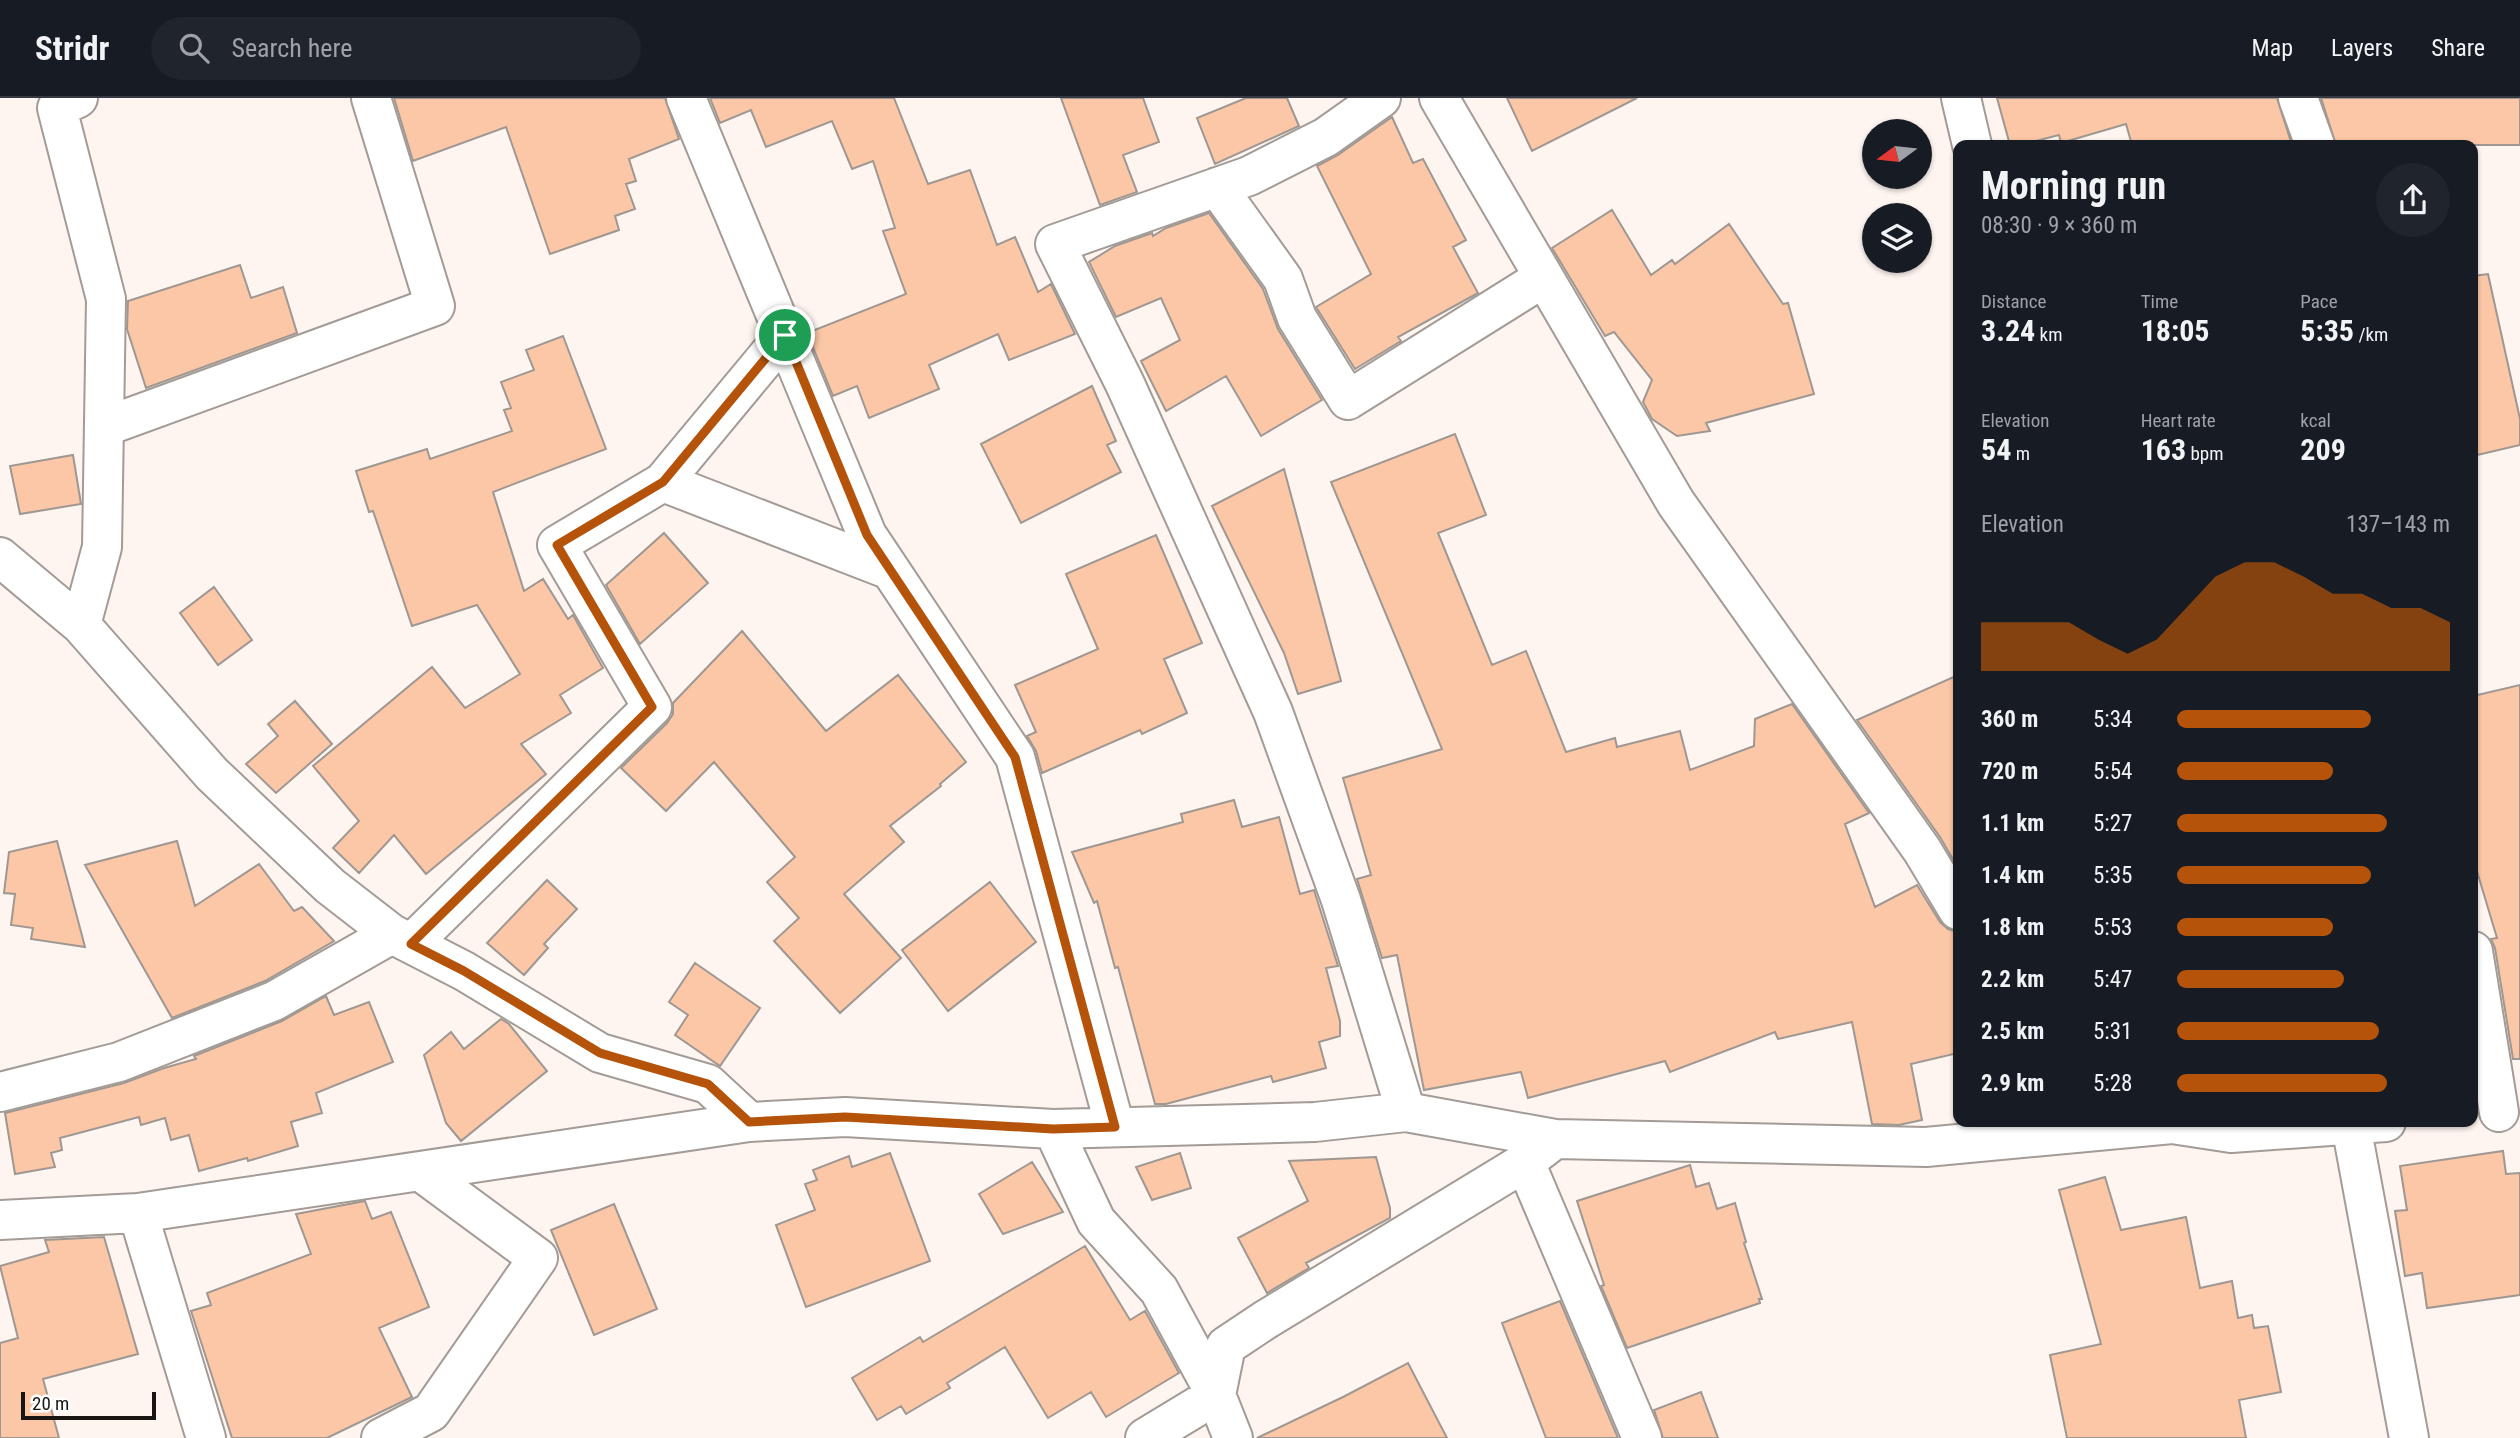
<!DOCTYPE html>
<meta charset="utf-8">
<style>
body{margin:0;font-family:"Roboto Condensed",sans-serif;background:#20242c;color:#f1f3f6;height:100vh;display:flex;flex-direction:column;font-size:26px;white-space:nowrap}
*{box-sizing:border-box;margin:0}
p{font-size:23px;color:#9ea1a6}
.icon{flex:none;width:38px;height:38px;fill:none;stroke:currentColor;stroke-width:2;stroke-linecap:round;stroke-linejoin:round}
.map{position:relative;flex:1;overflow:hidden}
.details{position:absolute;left:1953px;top:42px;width:525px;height:987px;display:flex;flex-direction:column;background:#171b24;border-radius:14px;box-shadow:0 2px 5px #0004}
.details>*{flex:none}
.needle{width:46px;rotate:255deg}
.controls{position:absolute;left:1862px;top:21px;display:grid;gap:14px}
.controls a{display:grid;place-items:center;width:70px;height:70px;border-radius:50%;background:#171b24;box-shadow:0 2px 5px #0004;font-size:35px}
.scale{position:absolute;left:21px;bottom:18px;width:135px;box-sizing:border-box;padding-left:7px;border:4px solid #181513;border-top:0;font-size:19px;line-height:24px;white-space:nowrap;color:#181513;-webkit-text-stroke:5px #fff;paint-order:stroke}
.pin{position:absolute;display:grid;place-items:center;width:60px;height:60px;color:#fff;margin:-30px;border:4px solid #fff;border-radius:50%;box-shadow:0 2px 7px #0007}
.round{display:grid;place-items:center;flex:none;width:74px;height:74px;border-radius:37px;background:#20242c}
.summary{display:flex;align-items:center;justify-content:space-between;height:119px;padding:0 28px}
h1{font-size:38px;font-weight:700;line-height:52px}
.figures{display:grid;grid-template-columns:repeat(3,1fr);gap:10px;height:119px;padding:7px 28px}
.figures div{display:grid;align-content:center}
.figures b{font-size:30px;font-weight:700}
.figures small{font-size:19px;font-weight:400}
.figures p{font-size:19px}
.chart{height:196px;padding:14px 28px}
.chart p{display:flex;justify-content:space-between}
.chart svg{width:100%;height:126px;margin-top:7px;fill:#b45309;opacity:.7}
ul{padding:0 28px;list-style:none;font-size:23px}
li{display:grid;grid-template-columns:112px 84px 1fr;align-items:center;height:52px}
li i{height:18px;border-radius:9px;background:#b45309}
header{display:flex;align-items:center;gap:42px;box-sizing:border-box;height:98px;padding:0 35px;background:#171b24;border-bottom:2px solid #363941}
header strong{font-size:33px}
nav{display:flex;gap:38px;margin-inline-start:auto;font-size:24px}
.search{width:490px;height:63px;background:#20242c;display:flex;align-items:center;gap:18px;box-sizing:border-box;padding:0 24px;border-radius:38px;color:#9ea1a6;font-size:26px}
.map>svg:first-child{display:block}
.building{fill:#fbc7a7;stroke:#9f9792;stroke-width:2}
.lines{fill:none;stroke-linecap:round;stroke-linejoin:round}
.minor-casing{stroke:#a39b96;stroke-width:42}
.minor{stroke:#fff;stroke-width:38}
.route-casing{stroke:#fff;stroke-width:14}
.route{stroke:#b45309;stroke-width:9}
</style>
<header>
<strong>Stridr</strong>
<div class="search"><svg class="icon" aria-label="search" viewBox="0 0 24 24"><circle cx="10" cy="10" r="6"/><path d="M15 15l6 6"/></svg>Search here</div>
<nav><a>Map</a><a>Layers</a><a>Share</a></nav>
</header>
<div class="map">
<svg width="2520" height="1340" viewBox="0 0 2520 1340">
<rect width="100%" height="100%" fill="#fef5f0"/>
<path class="building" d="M394 0H665L679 41 629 61 636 83 626 86 635 111 615 118 619 132 550 156 506 29 413 63Z
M710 0H894L928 86 970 72 997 147 1015 139 1038 194 1051 186 1075 236 1009 262 998 236 929 267 939 291 869 320 857 288 833 298 807 235 906 196 883 133 895 130 873 63 852 71 832 23 766 49 751 12 720 25Z
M1061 0H1143L1159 44 1123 57 1137 94 1100 107Z
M1246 0H1287L1299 28 1215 66 1197 20Z
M1507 0H1637L1532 53Z
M1997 0H2277L2292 47H2132L2126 26 2061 45 2059 37 2020 47H2010Z
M2321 0H2520V47H2336Z
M1392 19 1413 65 1423 61 1466 142 1453 149 1478 195 1398 239 1401 243 1355 271 1316 209 1371 176 1317 68 1338 57Z
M1612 112 1651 177 1672 162 1675 166 1729 126 1783 206 1788 205 1814 296 1706 325 1710 333 1677 338 1652 321 1643 304 1652 282 1614 234 1605 238 1552 150Z
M1209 115 1263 191 1278 231 1322 302 1261 338 1226 278 1166 313 1141 263 1180 242 1161 200 1116 219 1089 164 1115 148 1152 135 1153 138 1166 130Z
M240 167 251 200 283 189 297 235 146 290 127 231 128 203Z
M2488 176 2520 321V347L2473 358V178Z
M563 238 606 351 493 394 524 493 543 481 568 521 573 517 603 570 560 597 571 615 521 646 546 676 426 776 394 737 359 775 333 750 359 723 313 668 432 569 465 610 520 576 477 507 412 528 373 413 369 414 356 373 427 351 430 361 512 333 504 312 511 310 501 284 534 272 526 252Z
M1092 288 1116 343 1107 347 1121 374 1021 425 981 346Z
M1455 336 1486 417 1438 435 1492 567 1526 553 1566 654 1615 640 1617 649 1680 633 1690 672 1754 648 1755 621 1792 606 1869 715 1845 726 1875 809 1917 787 1940 824 1948 831 1958 834V955L1911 966 1922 1022 1899 1027 1872 1026 1852 924 1778 941 1775 934 1670 974 1665 963 1528 1000 1521 974 1424 992 1397 857 1382 860 1357 781 1371 777 1343 680 1442 651 1331 384Z
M73 357 81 406 20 416 10 368Z
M1284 371 1341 583 1298 596 1284 555 1212 408Z
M664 435 708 485 640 546 606 487Z
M1156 437 1202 545 1164 561 1187 615 1142 636 1140 632 1042 675 1036 653 1027 638 1036 634 1015 587 1098 551 1066 476Z
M214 489 252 542 218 567 180 515Z
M742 533 826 633 898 577 966 664 940 686 941 688 890 728 904 744 844 796 901 860 840 915 774 843 799 820 767 784 795 759 714 664 666 713 621 670 667 625 673 616V605Z
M1958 577V770L1940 739 1857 622Z
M2520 587V961H2513L2495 850 2491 841 2497 840 2473 760V598Z
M295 603 332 646 276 695 246 666 278 638 268 626Z
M1234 702 1242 729 1279 719 1300 796 1314 792 1338 868 1326 870 1340 923V938L1319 944 1326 970 1273 984 1271 978 1166 1006H1155L1118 869 1115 870 1097 803 1094 805 1072 754 1183 724 1181 716Z
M57 743 85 849 31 841 33 830 11 827 15 796 4 795 9 754Z
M177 743 195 808 259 766 294 813 302 809 334 843 265 883 172 920 85 767Z
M547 782 577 811 544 846 548 850 524 877 487 845Z
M990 784 1036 844 948 913 902 852Z
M695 865 760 910 720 968 675 937 688 917 669 904Z
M326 898 334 917 369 904 393 964 316 995 322 1015 291 1024 298 1048 248 1063 247 1060 199 1073 189 1037 171 1042 165 1020 141 1027 139 1019 60 1040 62 1052 51 1055 55 1069 15 1076 5 1015 124 985 164 970 196 961 194 958 282 923Z
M501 921 509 926 547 973 461 1043 446 1025 424 957 451 934 464 951Z
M2503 1053 2506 1076 2520 1075V1197L2427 1210 2422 1175 2405 1178 2395 1113 2407 1112 2400 1068Z
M890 1055 930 1163 806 1209 776 1127 815 1112 805 1086 817 1082 813 1072 849 1058 852 1069Z
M1180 1055 1191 1090 1152 1102 1136 1069Z
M1376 1059 1390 1110V1120L1306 1165 1309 1170 1267 1195 1238 1140 1308 1103 1289 1063Z
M1032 1064 1063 1114 1003 1136 979 1096Z
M1690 1067 1696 1089 1709 1085 1717 1111 1735 1105 1746 1144 1744 1145 1762 1201H1759L1760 1205 1627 1250 1601 1188 1604 1187 1577 1103Z
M2105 1079 2121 1132 2186 1119 2200 1190 2232 1183 2238 1220 2252 1217 2254 1230 2268 1228 2281 1294 2239 1302 2246 1340H2067L2050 1257 2101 1246 2059 1092Z
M365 1103 372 1121 391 1114 429 1209 379 1230 412 1299 327 1340H232L191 1213 211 1207 207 1195 311 1156 296 1116Z
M614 1106 657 1211 594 1237 551 1132Z
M104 1139 138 1256 43 1281 59 1340H0V1245L18 1240 0 1168 49 1154 45 1142Z
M1085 1148 1130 1222 1145 1213 1179 1275 1106 1319 1091 1294 1048 1320 1005 1249 947 1285 950 1290 906 1316 901 1308 877 1322 852 1280 920 1239 923 1244Z
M1560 1203 1618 1340H1546L1502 1225Z
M1408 1265 1447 1340H1257L1343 1299Z
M1701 1294 1718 1340H1663L1654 1312Z"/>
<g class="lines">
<defs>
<path id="minor" d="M78 0 57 10 106 201 102 449 81 527
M686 0 867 437 1015 659 1115 1029
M1381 0 1326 39 1249 78 1055 146 1125 286 1273 614 1341 802 1406 1014
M1439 0 1676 405 1922 752 1958 812
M1961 0 1972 47
M2298 0 2315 47
M1217 89 1283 181 1297 220 1348 302 1543 180
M104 329 435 208 371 0
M663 384 785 237
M0 459 81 527 212 676 330 788 392 836 464 873 600 955 708 986 749 1024 845 1019 1053 1031 1315 1024 1406 1014 1555 1041 1926 1049 2172 1026 2231 1035 2386 1024
M411 846 652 609 557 447 663 384 890 472
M2473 853 2499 1014
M0 994 119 964 274 903 392 836
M2351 1027 2409 1340
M1053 1031 1096 1123 1159 1192 1216 1297 1233 1340
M1525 1064 1642 1340
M138 1115 206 1340
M0 1122 138 1115 749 1024
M381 1340 431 1314 538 1160 420 1073
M1145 1340 1216 1297 1226 1248 1265 1222 1525 1064 1555 1041"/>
</defs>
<use href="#minor" class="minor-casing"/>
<use href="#minor" class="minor"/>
</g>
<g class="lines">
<defs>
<path id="route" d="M785 237 867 437 1015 659 1115 1029 1053 1031 845 1019 749 1024 708 986 600 955 464 873 411 846 652 609 557 447 663 384Z"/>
</defs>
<use href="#route" class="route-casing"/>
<use href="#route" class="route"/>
</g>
</svg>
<div class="controls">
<a><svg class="needle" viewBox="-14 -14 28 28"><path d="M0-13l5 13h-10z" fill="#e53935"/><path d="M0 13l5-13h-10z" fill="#9ea1a6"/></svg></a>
<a><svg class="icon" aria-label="layers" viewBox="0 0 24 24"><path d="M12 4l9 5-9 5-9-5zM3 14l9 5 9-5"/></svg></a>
</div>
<div class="scale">20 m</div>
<div class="pin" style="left:785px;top:237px;background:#1e9e55"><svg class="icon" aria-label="arrive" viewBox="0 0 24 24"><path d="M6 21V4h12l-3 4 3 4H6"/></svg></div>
<section class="details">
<div class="summary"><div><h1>Morning run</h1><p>08:30 · 9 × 360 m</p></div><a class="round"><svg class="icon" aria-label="share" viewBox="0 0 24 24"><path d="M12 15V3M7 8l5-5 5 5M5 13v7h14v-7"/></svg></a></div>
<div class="figures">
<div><p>Distance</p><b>3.24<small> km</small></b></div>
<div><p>Time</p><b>18:05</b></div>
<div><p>Pace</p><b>5:35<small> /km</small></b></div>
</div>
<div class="figures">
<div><p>Elevation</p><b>54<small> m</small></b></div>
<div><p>Heart rate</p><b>163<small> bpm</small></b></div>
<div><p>kcal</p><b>209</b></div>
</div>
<div class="chart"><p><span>Elevation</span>137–143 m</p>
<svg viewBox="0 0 160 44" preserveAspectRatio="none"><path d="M0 44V27L10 27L20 27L30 27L40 33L50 38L60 33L70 22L80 11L90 6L100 6L110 11L120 17L130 17L140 22L150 22L160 27V44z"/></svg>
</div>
<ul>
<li><b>360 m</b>5:34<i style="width:71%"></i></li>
<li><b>720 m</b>5:54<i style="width:57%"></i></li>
<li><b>1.1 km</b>5:27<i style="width:77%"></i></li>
<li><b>1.4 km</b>5:35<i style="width:71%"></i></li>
<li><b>1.8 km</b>5:53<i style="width:57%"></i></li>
<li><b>2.2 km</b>5:47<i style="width:61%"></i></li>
<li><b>2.5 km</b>5:31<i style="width:74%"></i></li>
<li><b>2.9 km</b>5:28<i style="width:77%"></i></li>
</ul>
</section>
</div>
